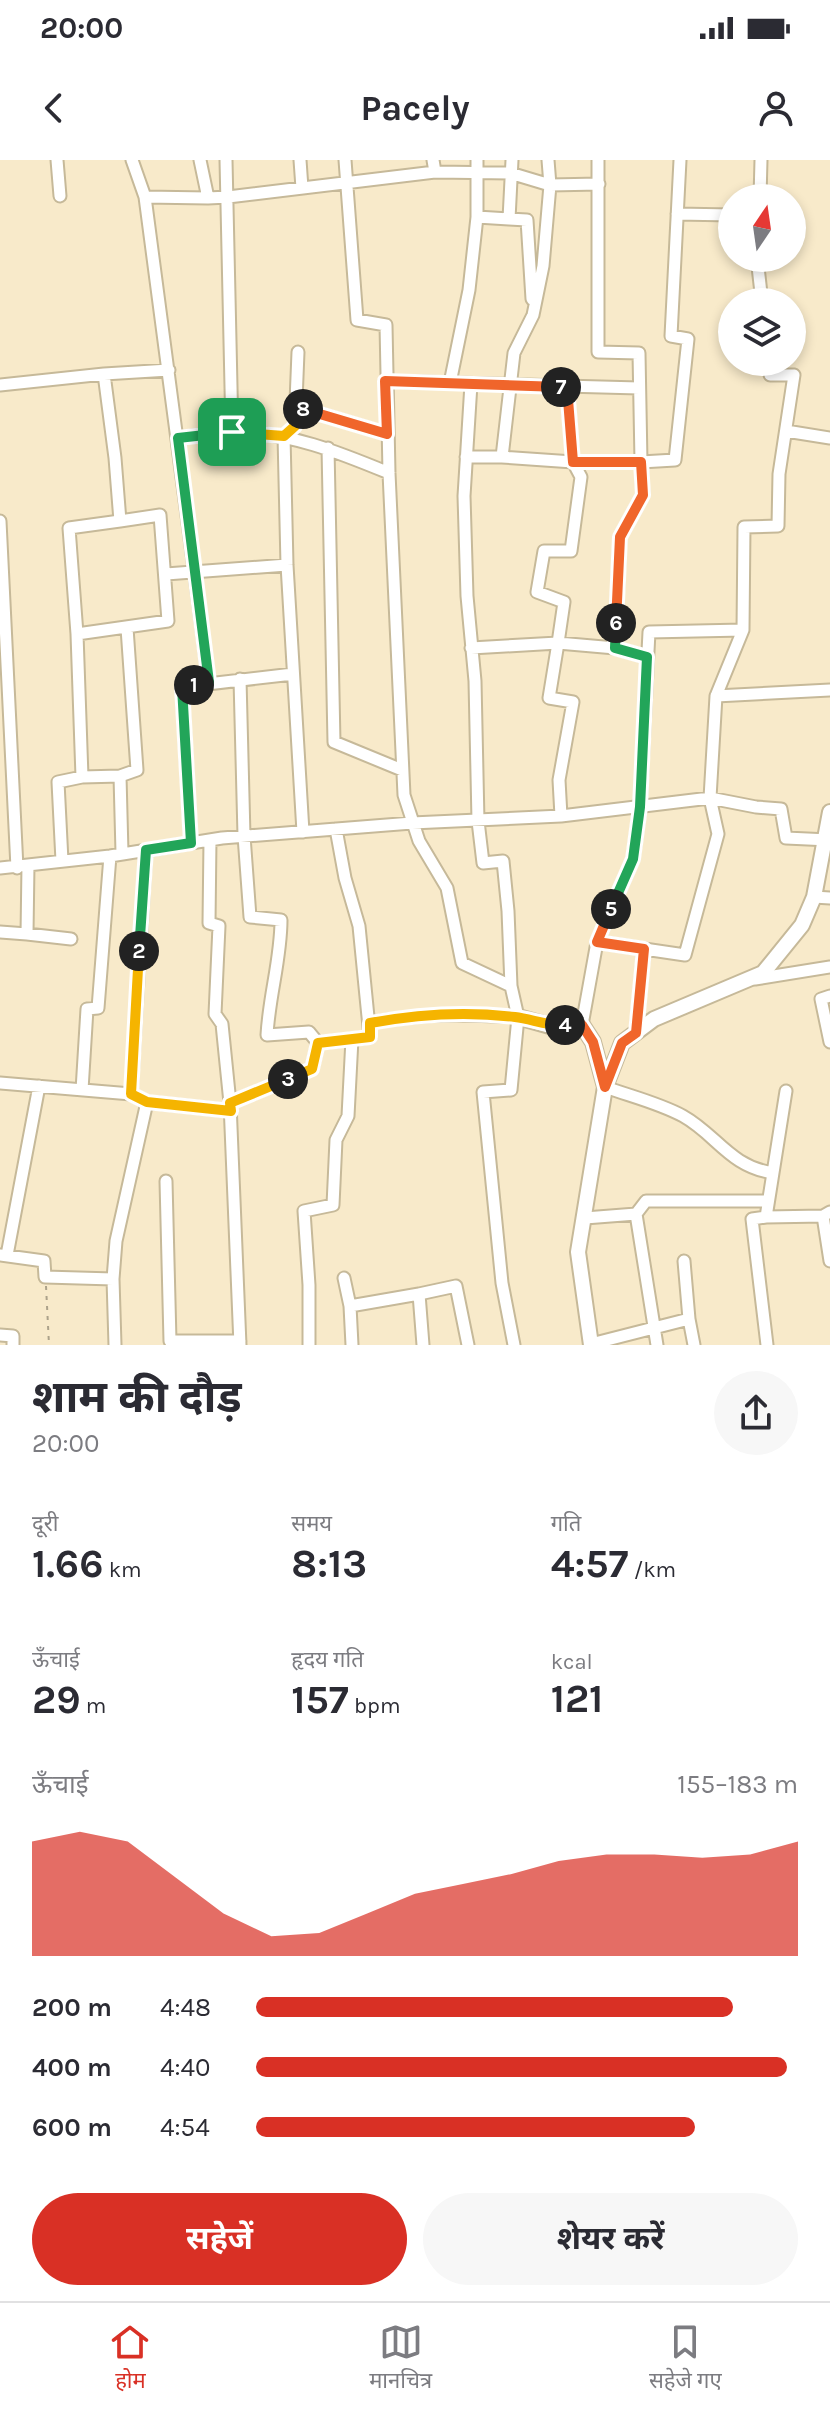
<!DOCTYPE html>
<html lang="hi">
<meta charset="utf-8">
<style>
body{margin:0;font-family:Karla,"Noto Sans Devanagari",sans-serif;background:#f7f7f7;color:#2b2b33;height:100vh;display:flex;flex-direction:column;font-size:30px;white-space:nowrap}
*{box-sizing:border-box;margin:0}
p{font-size:26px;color:#7c7c81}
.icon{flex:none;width:44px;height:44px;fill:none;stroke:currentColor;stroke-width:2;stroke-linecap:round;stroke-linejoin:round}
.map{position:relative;height:1185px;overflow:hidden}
.panel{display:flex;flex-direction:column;background:#fff;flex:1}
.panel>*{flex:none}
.needle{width:52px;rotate:13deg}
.tools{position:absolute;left:718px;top:24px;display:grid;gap:16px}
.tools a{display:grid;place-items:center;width:88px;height:88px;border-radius:50%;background:#fff;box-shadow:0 4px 12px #0003;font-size:40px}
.pin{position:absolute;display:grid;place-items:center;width:68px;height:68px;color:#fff;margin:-34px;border-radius:16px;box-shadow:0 4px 12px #0006}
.km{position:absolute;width:40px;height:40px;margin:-20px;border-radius:50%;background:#222;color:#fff;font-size:22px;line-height:40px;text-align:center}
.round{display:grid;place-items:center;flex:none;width:84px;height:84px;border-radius:42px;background:#f7f7f7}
.head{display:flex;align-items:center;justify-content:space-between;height:136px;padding:0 32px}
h1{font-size:44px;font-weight:700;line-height:60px}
.stats{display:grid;grid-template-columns:repeat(3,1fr);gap:12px;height:136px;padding:8px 32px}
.stats div{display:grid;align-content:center}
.stats b{font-size:40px;font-weight:700}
.stats small{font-size:22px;font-weight:400}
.stats p{font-size:22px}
.chart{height:224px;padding:16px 32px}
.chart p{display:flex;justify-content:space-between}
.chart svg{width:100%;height:144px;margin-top:8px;fill:#d93025;opacity:.7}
.button{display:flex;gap:16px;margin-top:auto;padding:16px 32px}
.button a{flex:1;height:92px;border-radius:48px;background:#d93025;color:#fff;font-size:32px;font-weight:700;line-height:92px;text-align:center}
.button a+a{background:#f7f7f7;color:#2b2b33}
ul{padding:0 32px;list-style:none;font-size:26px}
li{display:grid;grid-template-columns:128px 96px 1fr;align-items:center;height:60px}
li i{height:20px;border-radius:10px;background:#d93025}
.status{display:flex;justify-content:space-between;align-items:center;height:56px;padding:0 40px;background:#fff;direction:ltr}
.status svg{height:22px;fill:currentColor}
header{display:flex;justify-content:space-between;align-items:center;height:104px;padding:0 32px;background:#fff;font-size:36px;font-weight:700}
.tab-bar{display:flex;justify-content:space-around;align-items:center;height:112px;border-top:2px solid #e1e1e2;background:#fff;font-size:22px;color:#7c7c81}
.tab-bar a{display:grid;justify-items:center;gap:4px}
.tab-bar .selected{color:#d93025}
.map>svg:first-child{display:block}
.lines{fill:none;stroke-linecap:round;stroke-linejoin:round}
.minor-casing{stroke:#c6b999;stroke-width:15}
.tertiary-casing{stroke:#c6b999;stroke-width:18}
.path{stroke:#aca28a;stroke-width:2;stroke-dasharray:4 6;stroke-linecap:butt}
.minor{stroke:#fff;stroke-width:11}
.tertiary{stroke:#fff;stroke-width:14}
.split-1-casing{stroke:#fff;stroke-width:16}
.split-2-casing{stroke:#fff;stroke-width:16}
.split-3-casing{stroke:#fff;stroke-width:16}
.split-4-casing{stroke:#fff;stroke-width:16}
.split-5-casing{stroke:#fff;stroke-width:16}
.split-6-casing{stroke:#fff;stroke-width:16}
.split-7-casing{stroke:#fff;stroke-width:16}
.split-8-casing{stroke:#fff;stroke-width:16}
.split-9-casing{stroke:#fff;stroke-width:16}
.split-1{stroke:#22a559;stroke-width:10}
.split-2{stroke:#22a559;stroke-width:10}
.split-3{stroke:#f5b400;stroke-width:10}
.split-4{stroke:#f5b400;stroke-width:10}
.split-5{stroke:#f0652b;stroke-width:10}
.split-6{stroke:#22a559;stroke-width:10}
.split-7{stroke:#f0652b;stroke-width:10}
.split-8{stroke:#f0652b;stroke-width:10}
.split-9{stroke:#f5b400;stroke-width:10}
</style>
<div class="status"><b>20:00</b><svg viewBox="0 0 49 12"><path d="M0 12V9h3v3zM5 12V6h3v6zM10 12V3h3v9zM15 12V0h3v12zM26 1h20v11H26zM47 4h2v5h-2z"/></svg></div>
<header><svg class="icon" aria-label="back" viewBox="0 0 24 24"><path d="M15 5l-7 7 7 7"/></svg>Pacely<svg class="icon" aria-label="person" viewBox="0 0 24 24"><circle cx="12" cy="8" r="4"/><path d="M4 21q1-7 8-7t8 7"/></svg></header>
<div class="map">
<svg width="830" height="1185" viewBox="0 0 830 1185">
<rect width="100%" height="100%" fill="#f8eaca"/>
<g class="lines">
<defs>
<path id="minor" d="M57 0 60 36
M132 0 145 37 208 38 200 0
M226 0 232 272
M300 0 302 28
M345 0 357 160 386 165 389 313 404 635 419 681 447 728 462 803 511 826 518 857 511 930 483 932 502 1123 514 1185
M433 0 435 12
M512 0 509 59 527 60 532 139
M145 37 209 522
M208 38 228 37 435 12 510 13 550 25 599 24
M760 38 761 0
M677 54 732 55
M477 57 509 59
M757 98 762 142
M298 192 295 266 284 276 287 405 303 672
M104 214 169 210
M385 221 639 228
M450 223 469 130 477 57V0
M471 224 464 336 467 436 475 521 478 661 483 703 503 701 508 751 511 826
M0 225 104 214 115 298 120 361 69 368 77 474 82 617 58 622 62 701
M567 227 573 302H641L639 193 598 192V0
M297 247 387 274
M786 271 830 278
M178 278C196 276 215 272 234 272 289 272 338 292 389 313
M328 288 334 582 402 610
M466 297H502
M0 361 17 708
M166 414 287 405
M77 474 168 461 160 355 120 361
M471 488 558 483 564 442 537 432 544 391H571L581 317 573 302 502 297 514 193 533 155 543 106 550 25 548 0
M615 488 647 497
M240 519 244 676 250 757 281 760C281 799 269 836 267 875L309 872 318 883
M716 536 743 470 744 367 778 366 779 314 794 215H770L769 202
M120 616 137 610 127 468
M82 617 120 616 122 693
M561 656 559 620 573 542 549 538 558 483 615 488 620 377 643 335 641 302 675 300 688 179 671 176 680 0
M210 680 209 763 219 766 215 854 222 864 230 943
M829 680 786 678 781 649 756 647 710 638 716 536 830 530
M191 683 182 527 293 514
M28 705 27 774 71 779
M0 708 110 696 222 678 412 663 561 656 710 638 718 674 685 795 597 782 582 865
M814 737 830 738
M0 772 27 774
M597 782 633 699 640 647 649 472 743 470
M755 819 830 807
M830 836 821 839 830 882
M370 863C422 853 465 854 518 857
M636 873 644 789
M0 923 131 934 147 942 231 951
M605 927C630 936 659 943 683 956 717 975 729 1006 773 1013
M82 930 87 849 98 848 110 696
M786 931 766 1057 823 1056 830 1052
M131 934 146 690
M166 1021 170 1181H240
M636 1054 657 1185
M823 1056 830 1101
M766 1057 752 1059 767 1185
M585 1058 636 1054 646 1041H768
M0 1095 44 1101 45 1117 113 1119 115 1185
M7 1095 39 926
M344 1118 350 1146 419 1134 423 1185
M113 1119 116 1081 147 942
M419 1134 456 1126 468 1185
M350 1146 352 1185
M689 1159 694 1185
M0 1175 13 1176V1185
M591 1184 689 1159 684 1101
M240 1185 230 943 312 909 318 883 370 877 359 766 345 718 336 669
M309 1185V1125L304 1051 333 1045 336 980 348 956 352 879"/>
<path id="tertiary" d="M518 857 550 866 582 865 593 882 605 927 578 1092 591 1185
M605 927 622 883 654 859 763 813 802 765 814 737 830 652"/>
</defs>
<use href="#minor" class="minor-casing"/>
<use href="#tertiary" class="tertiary-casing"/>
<path class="path" d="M46 1126 49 1185"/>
<use href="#minor" class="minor"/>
<use href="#tertiary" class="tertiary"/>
</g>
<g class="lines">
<defs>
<path id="split-1" d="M194 525 209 522 178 278 232 272"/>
<path id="split-2" d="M139 791 146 690 191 683 182 527 194 525"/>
<path id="split-3" d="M139 791 131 934 147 942 231 951 230 943 288 919"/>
<path id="split-4" d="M288 919 312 909 318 883 370 877V863C418 854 466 851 515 857 532 859 547 866 565 865"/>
<path id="split-5" d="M565 865H582L593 882 605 927 622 883 636 873 644 789 597 782 611 749"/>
<path id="split-6" d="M611 749 633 699 640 647 647 497 615 488 616 463"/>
<path id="split-7" d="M561 227H567L573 302H641L643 335 620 377 616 463"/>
<path id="split-8" d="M303 249 387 274 385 221 561 227"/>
<path id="split-9" d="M232 272 284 276 295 266 297 247 303 249"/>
</defs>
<use href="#split-1" class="split-1-casing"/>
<use href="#split-2" class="split-2-casing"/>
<use href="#split-3" class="split-3-casing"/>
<use href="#split-4" class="split-4-casing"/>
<use href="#split-5" class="split-5-casing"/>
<use href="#split-6" class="split-6-casing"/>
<use href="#split-7" class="split-7-casing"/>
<use href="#split-8" class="split-8-casing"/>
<use href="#split-9" class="split-9-casing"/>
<use href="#split-1" class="split-1"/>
<use href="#split-2" class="split-2"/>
<use href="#split-3" class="split-3"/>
<use href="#split-4" class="split-4"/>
<use href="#split-5" class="split-5"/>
<use href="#split-6" class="split-6"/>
<use href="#split-7" class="split-7"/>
<use href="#split-8" class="split-8"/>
<use href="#split-9" class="split-9"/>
</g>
</svg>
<div class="tools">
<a><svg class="needle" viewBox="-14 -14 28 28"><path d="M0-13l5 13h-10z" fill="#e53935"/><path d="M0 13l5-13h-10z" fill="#7c7c81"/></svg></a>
<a><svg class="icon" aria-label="layers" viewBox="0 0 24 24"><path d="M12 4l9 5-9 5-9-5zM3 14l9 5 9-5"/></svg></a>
</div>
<div class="pin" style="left:232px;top:272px;background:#1e9e55"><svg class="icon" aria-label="arrive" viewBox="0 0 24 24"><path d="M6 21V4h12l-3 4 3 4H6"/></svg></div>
<b class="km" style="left:194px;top:525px">1</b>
<b class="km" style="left:139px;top:791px">2</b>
<b class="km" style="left:288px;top:919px">3</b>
<b class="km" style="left:565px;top:865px">4</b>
<b class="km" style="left:611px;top:749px">5</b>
<b class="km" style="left:616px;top:463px">6</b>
<b class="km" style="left:561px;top:227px">7</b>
<b class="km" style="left:303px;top:249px">8</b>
</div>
<section class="panel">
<div class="head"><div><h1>शाम की दौड़</h1><p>20:00</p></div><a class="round"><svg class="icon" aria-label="share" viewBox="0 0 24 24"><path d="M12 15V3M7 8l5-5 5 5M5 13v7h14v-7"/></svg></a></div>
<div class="stats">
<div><p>दूरी</p><b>1.66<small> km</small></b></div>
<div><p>समय</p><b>8:13</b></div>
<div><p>गति</p><b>4:57<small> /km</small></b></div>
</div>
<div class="stats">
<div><p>ऊँचाई</p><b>29<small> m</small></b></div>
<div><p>हृदय गति</p><b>157<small> bpm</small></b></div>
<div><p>kcal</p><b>121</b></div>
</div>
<div class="chart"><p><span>ऊँचाई</span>155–183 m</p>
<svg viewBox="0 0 160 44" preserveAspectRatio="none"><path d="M0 44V9L10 6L20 9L30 20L40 31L50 38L60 37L70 31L80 25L90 22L100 19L110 15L120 13L130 13L140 14L150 13L160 9V44z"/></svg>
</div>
<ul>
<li><b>200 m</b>4:48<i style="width:88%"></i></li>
<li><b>400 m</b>4:40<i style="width:98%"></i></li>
<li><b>600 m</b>4:54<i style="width:81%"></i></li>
</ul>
<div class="button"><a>सहेजें</a><a>शेयर करें</a></div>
</section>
<nav class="tab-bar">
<a class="selected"><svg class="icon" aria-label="home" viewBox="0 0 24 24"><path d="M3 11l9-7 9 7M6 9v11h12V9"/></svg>होम</a>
<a><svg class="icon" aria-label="map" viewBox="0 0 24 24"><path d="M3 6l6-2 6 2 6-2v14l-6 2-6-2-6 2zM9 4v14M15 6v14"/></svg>मानचित्र</a>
<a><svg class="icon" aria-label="saved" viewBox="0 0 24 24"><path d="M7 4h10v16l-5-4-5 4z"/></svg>सहेजे गए</a>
</nav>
